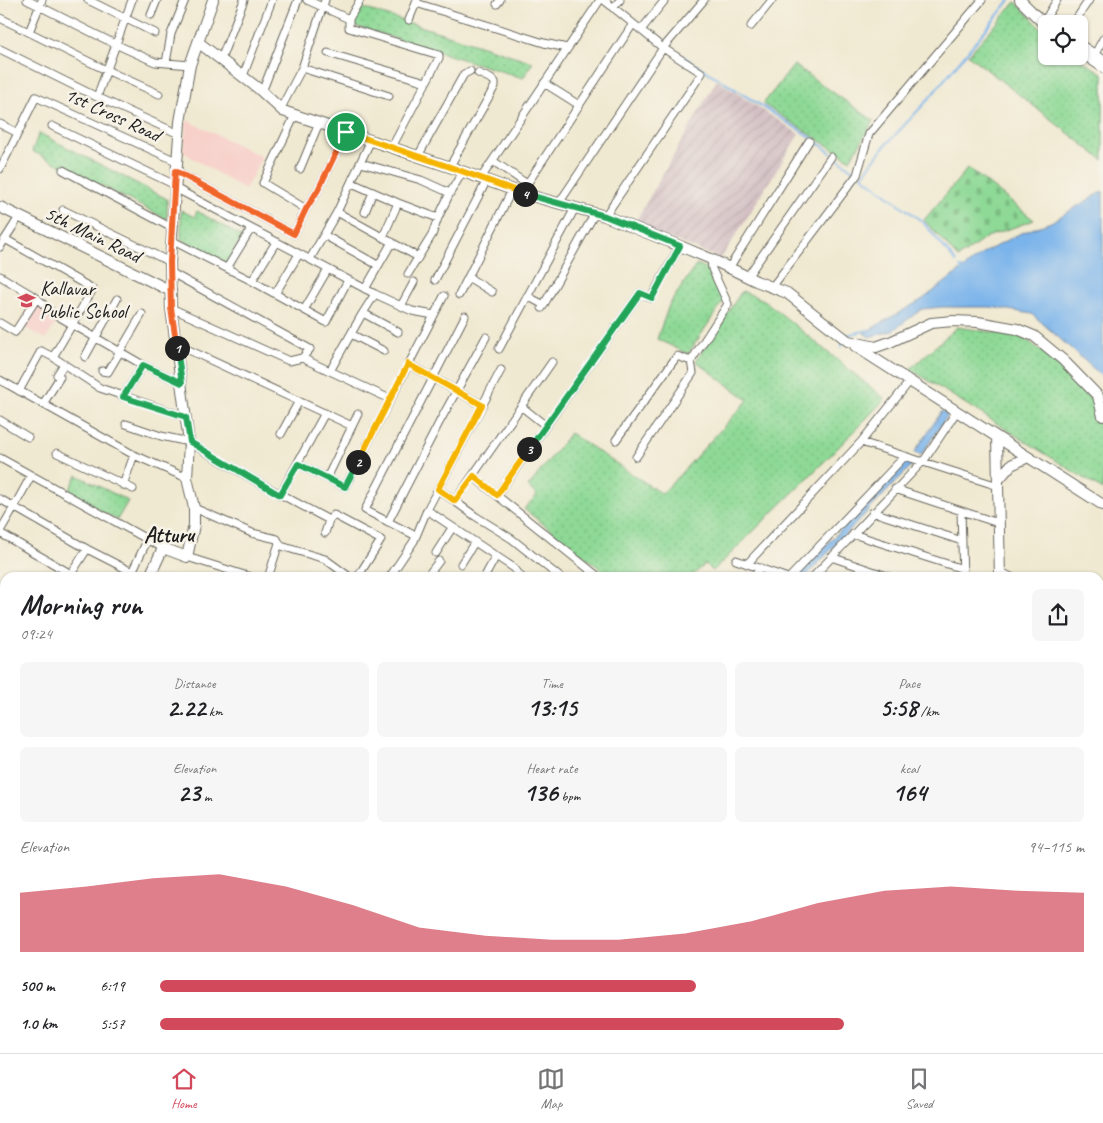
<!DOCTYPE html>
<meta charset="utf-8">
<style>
body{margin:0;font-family:Caveat,sans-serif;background:#f6f6f6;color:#202124;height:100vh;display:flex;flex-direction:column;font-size:19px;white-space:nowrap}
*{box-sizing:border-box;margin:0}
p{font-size:16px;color:#757577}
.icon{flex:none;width:28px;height:28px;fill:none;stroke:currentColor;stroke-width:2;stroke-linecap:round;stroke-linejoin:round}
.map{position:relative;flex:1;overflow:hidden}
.sheet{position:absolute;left:0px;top:572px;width:1104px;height:481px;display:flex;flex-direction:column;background:#fff;border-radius:15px 15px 0 0;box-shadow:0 1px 4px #0004}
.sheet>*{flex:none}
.buttons{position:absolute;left:1038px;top:15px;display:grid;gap:10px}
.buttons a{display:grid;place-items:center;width:50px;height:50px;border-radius:8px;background:#fff;box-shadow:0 1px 4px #0004;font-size:25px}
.pin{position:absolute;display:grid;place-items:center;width:42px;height:42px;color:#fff;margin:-21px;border:2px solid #fff;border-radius:50%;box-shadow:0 1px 5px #0007}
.km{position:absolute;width:25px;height:25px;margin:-12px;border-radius:50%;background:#222;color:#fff;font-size:14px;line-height:25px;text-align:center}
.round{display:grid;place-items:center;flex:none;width:52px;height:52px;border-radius:8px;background:#f6f6f6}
.head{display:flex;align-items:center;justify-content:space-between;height:85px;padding:0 20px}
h1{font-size:28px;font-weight:700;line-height:38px}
.stats{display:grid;grid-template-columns:repeat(3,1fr);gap:8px;height:85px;padding:5px 20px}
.stats div{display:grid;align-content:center;border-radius:8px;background:#f6f6f6;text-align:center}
.stats b{font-size:25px;font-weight:700}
.stats small{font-size:14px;font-weight:400}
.stats p{font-size:14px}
.chart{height:140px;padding:10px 20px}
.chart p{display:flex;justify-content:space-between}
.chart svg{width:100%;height:90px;margin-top:5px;fill:#d1495b;opacity:.7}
ul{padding:0 20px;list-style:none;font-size:16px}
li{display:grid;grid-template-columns:80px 60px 1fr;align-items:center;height:38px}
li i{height:12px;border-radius:6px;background:#d1495b}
.dock{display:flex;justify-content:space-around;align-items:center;height:70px;border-top:1px solid #e0e0e0;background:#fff;font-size:14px;color:#757577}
.dock a{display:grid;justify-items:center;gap:2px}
.dock .selected{color:#d1495b}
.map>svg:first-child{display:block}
.built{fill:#f7d0ca}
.industrial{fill:url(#industrial-furrows)}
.grass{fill:url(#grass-dots);stroke:#557a59}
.cemetery{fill:url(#cemetery-stones);stroke:#557a59}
.water{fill:#7ab4eb;stroke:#4b6884}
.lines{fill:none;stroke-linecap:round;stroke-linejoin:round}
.stream{stroke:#7ab4eb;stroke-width:2}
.street-casing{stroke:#66645b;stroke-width:9}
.secondary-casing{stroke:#66645b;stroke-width:12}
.street{stroke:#fff;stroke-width:7}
.secondary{stroke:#fff;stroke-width:10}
.split-1-casing{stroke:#fff;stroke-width:10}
.split-2-casing{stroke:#fff;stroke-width:10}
.split-3-casing{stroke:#fff;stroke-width:10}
.split-4-casing{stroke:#fff;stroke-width:10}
.split-5-casing{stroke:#fff;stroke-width:10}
.split-1{stroke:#f0652b;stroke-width:6}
.split-2{stroke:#22a559;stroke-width:6}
.split-3{stroke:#f5b400;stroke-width:6}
.split-4{stroke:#22a559;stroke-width:6}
.split-5{stroke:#f5b400;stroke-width:6}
.labels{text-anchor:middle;stroke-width:5;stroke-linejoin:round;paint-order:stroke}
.street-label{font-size:20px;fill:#1c1c1c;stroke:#f7f3e8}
.poi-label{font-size:20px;fill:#1c1c1c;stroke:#f7f3e8;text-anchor:start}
.quarter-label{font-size:22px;font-weight:bold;fill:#1c1c1c;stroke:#f7f3e8}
</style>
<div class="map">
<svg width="1103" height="1053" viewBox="0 0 1103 1053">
<defs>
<pattern id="industrial-furrows" width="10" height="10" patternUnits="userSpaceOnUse" patternTransform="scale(1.25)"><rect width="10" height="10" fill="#d2bec2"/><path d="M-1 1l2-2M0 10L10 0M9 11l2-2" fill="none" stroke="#b4a3a6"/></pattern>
<pattern id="grass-dots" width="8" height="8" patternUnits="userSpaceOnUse" patternTransform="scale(1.25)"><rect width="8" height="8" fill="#8ed996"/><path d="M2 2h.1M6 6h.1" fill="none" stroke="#7aba81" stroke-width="1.8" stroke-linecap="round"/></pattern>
<pattern id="cemetery-stones" width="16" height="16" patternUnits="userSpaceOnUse" patternTransform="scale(1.25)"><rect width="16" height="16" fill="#8ed996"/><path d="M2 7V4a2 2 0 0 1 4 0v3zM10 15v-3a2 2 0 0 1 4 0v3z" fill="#7aba81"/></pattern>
</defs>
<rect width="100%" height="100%" fill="#f7f3e8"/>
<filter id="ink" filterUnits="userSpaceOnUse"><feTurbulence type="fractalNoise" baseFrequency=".02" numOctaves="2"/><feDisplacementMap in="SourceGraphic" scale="10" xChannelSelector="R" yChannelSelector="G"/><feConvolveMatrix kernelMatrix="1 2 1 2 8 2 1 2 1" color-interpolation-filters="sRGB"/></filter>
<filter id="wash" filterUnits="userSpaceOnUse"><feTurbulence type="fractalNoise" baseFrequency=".0096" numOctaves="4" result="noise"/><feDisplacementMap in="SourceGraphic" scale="20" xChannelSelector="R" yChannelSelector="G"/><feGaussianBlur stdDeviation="1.12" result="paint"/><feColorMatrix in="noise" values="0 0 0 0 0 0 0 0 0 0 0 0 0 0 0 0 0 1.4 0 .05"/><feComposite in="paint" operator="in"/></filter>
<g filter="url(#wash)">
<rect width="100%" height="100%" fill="#f0e9d1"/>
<path class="built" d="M187 120 262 157 245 190 183 152Z
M37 300 58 320 46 339 22 326Z"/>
<path class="industrial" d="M717 80 799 134 721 259 634 224Z"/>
<path class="grass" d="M1016 2 1046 33V56H1075L1103 74V160L968 55Z
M360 7 533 62 523 78 352 25Z
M794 65 874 121 850 160 763 104Z
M39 133 167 199V219L32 151Z
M181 210 194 217 197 211 242 237 227 263 181 239Z
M697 264 708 269 724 300 688 354 657 339 669 305Z
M742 291 764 300 885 399 831 455 713 571 705 564 691 577H611L524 509 537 495 528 487 570 433 662 494 748 400 696 361Z
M957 327 1018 336 1031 343 1059 365 1094 401 1103 439V490L910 369Z
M77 475 128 501 117 520 68 493Z
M0 677 5 680V713L2 719 5 721V751L3 755 0 753Z"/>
<path class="cemetery" d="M968 168 1034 220 987 237 958 258 924 220Z"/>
<path class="water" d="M1103 191V377L1032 314 991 307H942L922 309 892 331 869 337 864 333 923 299 985 252 1021 233 1051 222Z
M942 411 948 415 921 455 914 453Z
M906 461 913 464 805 577H796Z
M128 1049H196L191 1053H132Z
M201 1049H523L525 1053H205Z"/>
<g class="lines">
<path class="stream" d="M681 55 812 138 854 171
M956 262 923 222 862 176 883 148 926 102 1010 0
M960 267 962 269
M847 335 868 330
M841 347 844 341
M0 943 1 942"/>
</g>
</g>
<g filter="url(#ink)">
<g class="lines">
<defs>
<path id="street" d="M27 0 115 44 155 62 190 65
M88 0 155 33
M307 0 349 19
M417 0 416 3 544 43 567 48
M604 0 663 48 702 73 605 216
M497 4 500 0
M613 8 620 0
M151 15 157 0
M0 18 106 70 159 94
M349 19V28L439 55V58L392 147
M349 19 360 0
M409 20 416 3
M1043 23 1057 0
M1073 24 1089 0
M751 26 772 0
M641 30 665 0
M29 32 42 0
M1079 43 1103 59
M0 49 97 97 179 134
M328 53 426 82
M1095 54 1103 39
M221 59 244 0
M166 63 171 34 185 0
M302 68 389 96
M243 76 272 0
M544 83 579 105
M262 92 298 0
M97 97 132 0
M281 108 302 68 325 0
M295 115 263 183 306 209
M0 124 18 133
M52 126 175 185
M418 156 464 74 470 71
M493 161 527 184
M361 163 421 180 450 193 463 171
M450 166 495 86V82L491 79 478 73
M0 169 36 97 176 161
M300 169 319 123
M63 170 172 228
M175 171 294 234 306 209 318 190 346 132
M481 178 600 0
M352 183 398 203 438 218 450 193
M175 188 375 294 412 311 434 315
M521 193 633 24
M559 203 663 48 704 0
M63 210 170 262
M337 212 418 257
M365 212 373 192
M324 235 374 263
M383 237 398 203
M5 239 93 289 53 357 100 388 186 417
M171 240 252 281 326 322 348 280
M0 247 19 217
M310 259 337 212 371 140
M227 268 251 229
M729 268 809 141
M170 272 310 349 302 358
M408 274 432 235 438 218
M0 276 37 298 51 312 143 365 182 383
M468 277 492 292
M747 277 831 157
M435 280 487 180
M252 281 276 242
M772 287 857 175 869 134 982 0
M365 289 392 242
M275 294 299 254
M459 295 512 190
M527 296 544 305
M401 306 414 282
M171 308 289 361 302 358 390 399
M542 308 595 213
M304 310 328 269
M363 313 398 332
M0 323 15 332 37 298
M351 334 384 351
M176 344 352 426
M499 349 575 208
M85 357 117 299
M408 364 482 405
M102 371 108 372 142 314
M330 371 361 316 375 294
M0 380 134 455 187 478
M19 391 41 351 53 357
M123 397 143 365
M43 404 60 377 57 375 64 364
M522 407 546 426
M0 420 28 437
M126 424 161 436 189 442 263 485 329 520 334 515 381 540 357 578
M281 434 299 401
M616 440 677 356 691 361 728 304 712 269 711 259
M861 442 998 486
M57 453 133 489
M636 457 693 373 691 361
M0 458 163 548
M298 464 345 487 444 296
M31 476 14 507 87 549 132 572 147 541
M474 477 600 578
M327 478 358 414
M123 485 134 455
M438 489 475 516 512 539 561 578
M895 489 998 523
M280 495 325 413
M497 495 640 293 651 298 680 246
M0 499 14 507 0 531
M455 501 552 362
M194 508 252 533 277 539 281 546 325 559 351 578
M427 510 514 568 522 578
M961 511 963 578
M873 512 962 541
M388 522 440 421 486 337
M0 533 71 574 87 549
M325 533 329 520
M853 534 963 569
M416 536 365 510 465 316
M436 553 452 528
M187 557 254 578
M831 557 893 578
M736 560 788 578
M461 564 474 543
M747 564 861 442 910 381
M999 571 1013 578
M268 578 279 543
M389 578 414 541 427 510 501 370
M426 578 439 561
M484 578 496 556
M752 578 761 568
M789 578 905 456
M812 578 925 459 957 411
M1099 617 1103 619
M1099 661 1103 663
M1099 684 1103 676
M1099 733 1103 736
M1099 773 1103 767
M1099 834 1103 828
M1099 897 1103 890
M1099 956 1103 960
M1099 998 1103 992
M1099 1038 1103 1032
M1094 1049 1101 1053
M0 1052 5 1045
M36 1053 40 1049
M71 1053 74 1049
M820 1053 823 1049
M836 1053H838
M848 1053 851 1049
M888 1053 890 1049
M987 1053 990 1049
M1025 1053 1028 1049"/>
<path id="secondary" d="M1020 0 1046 26
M198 42 259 89 283 111 453 168 521 193 605 216 680 246 711 259 756 281 787 293 848 341 876 347 890 342 931 323 953 321 978 322 1017 329 1034 336 1063 360 1098 396 1103 416
M1079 51 1103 67
M0 207 171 291
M855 346 1103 505
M997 437 1000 578
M998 480 1011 465 1028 457
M149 578 163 548 187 557 194 525V508L187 478 189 442 171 308 170 262 180 122 190 65 213 0
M0 615 5 618
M0 914 5 912
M931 1049 935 1053"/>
</defs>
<use href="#street" class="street-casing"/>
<use href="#secondary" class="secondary-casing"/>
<use href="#street" class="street"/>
<use href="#secondary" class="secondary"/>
</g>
</g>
<g class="lines" filter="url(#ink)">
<defs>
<path id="split-1" d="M177 348 171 308 170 262 175 171 294 234 306 209 318 190 346 132"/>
<path id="split-2" d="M177 348 182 383 143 365 123 397 186 417 190 442 280 495 298 464 345 487 358 462"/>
<path id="split-3" d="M358 462 408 364 482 405 438 489 455 501 474 476 497 495 529 449"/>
<path id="split-4" d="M525 194 605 216 680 246 652 298 640 293 529 449"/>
<path id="split-5" d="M346 132 453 168 525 194"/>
</defs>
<use href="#split-1" class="split-1-casing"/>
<use href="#split-2" class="split-2-casing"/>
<use href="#split-3" class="split-3-casing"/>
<use href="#split-4" class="split-4-casing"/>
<use href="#split-5" class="split-5-casing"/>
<use href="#split-1" class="split-1"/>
<use href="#split-2" class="split-2"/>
<use href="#split-3" class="split-3"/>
<use href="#split-4" class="split-4"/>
<use href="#split-5" class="split-5"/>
</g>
<defs>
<symbol id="school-bare" viewBox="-9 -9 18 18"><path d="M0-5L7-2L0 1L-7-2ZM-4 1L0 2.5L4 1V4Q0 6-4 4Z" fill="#d1495b" stroke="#f7f3e8" stroke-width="2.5" paint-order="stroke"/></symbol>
</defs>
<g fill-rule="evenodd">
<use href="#school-bare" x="14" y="288" width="25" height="25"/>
</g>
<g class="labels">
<g class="street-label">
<text transform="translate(113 114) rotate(25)" y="7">1st Cross Road</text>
<text transform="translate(93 234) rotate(26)" y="7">5th Main Road</text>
</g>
<g class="poi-label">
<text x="40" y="295">Kallavar<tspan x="40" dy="23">Public School</tspan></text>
</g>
<g class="quarter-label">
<text x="169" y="542">Atturu</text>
</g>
</g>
</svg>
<div class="buttons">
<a><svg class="icon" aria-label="locate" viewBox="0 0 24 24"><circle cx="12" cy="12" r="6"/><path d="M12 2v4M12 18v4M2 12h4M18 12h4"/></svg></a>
</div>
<div class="pin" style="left:346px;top:132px;background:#1e9e55"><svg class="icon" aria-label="arrive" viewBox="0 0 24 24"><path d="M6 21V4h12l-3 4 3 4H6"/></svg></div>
<b class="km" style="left:177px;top:348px">1</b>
<b class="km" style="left:358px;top:462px">2</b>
<b class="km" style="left:529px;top:449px">3</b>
<b class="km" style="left:525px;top:194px">4</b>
<section class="sheet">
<div class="head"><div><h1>Morning run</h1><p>09:24</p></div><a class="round"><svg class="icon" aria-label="share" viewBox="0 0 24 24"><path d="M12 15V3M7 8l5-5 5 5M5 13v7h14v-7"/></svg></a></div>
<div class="stats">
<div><p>Distance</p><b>2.22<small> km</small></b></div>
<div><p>Time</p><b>13:15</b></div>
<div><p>Pace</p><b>5:58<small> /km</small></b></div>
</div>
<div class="stats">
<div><p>Elevation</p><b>23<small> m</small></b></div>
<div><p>Heart rate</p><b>136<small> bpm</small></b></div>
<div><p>kcal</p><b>164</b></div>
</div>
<div class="chart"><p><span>Elevation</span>94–115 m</p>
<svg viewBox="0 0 160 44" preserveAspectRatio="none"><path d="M0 44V15L10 12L20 8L30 6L40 12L50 21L60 32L70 36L80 38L90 38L100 35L110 29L120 20L130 14L140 12L150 14L160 15V44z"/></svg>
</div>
<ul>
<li><b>500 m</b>6:19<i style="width:58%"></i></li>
<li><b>1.0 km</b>5:57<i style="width:74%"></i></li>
</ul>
</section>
</div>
<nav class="dock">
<a class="selected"><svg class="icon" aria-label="home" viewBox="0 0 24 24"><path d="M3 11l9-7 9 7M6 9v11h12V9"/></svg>Home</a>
<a><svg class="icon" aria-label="map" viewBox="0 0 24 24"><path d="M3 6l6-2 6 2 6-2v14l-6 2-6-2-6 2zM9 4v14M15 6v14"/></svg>Map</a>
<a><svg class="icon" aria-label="saved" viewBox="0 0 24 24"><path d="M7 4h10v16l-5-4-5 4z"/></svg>Saved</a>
</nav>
